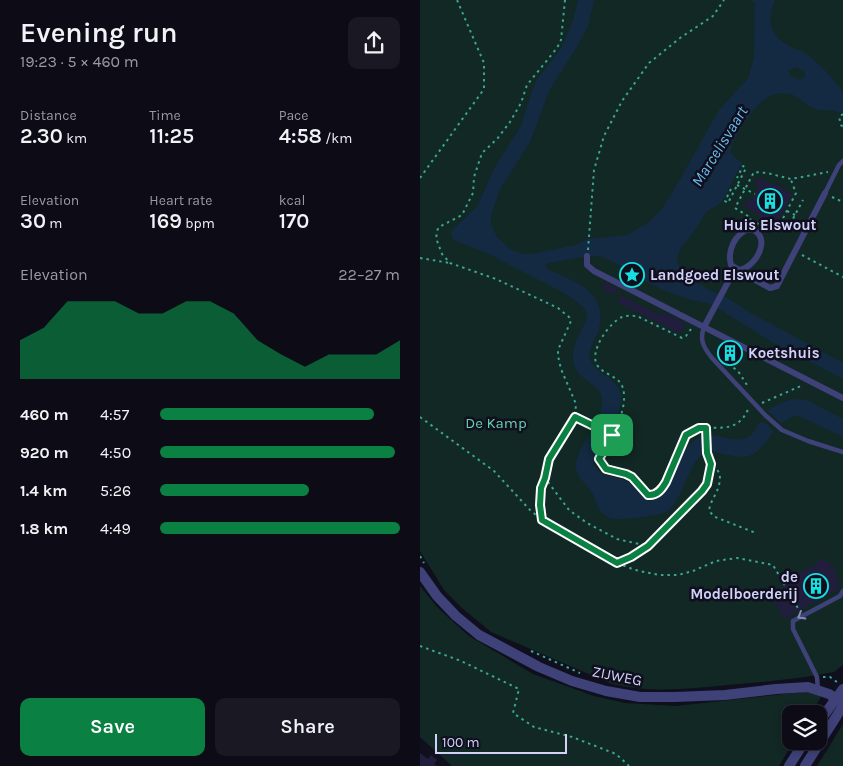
<!DOCTYPE html>
<meta charset="utf-8">
<style>
body{margin:0;font-family:Karla,sans-serif;background:#1a1923;color:#f1f3f6;height:100vh;display:flex;flex-direction:column;font-size:19px;white-space:nowrap}
*{box-sizing:border-box;margin:0}
p{font-size:16px;color:#9a9ba1}
.icon{flex:none;width:28px;height:28px;fill:none;stroke:currentColor;stroke-width:2;stroke-linecap:round;stroke-linejoin:round}
.map{position:relative;flex:1;overflow:hidden}
.drawer{display:flex;flex-direction:column;background:#0c0b16;width:420px}
.drawer>*{flex:none}
.controls{position:absolute;left:362px;top:705px;display:grid;gap:10px}
.controls a{display:grid;place-items:center;width:45px;height:45px;border-radius:10px;background:#0c0b16;box-shadow:0 2px 8px #0003,0 0 0 1px #2c2b35;font-size:25px}
.scale{position:absolute;left:15px;bottom:12px;width:132px;box-sizing:border-box;padding-left:5px;border:2px solid #d2d1fa;border-top:0;font-size:14px;line-height:18px;white-space:nowrap;color:#d2d1fa;-webkit-text-stroke:4px #100f1e;paint-order:stroke}
.pin{position:absolute;display:grid;place-items:center;width:42px;height:42px;color:#fff;margin:-21px;border-radius:10px;box-shadow:0 2px 8px #0006}
.round{display:grid;place-items:center;flex:none;width:52px;height:52px;border-radius:10px;background:#1a1923}
.overview{display:flex;align-items:center;justify-content:space-between;height:85px;padding:0 20px}
h1{font-size:28px;font-weight:600;line-height:38px}
.metrics{display:grid;grid-template-columns:repeat(3,1fr);gap:8px;height:85px;padding:5px 20px}
.metrics div{display:grid;align-content:center}
.metrics b{font-size:21px;font-weight:600}
.metrics small{font-size:14px;font-weight:400}
.metrics p{font-size:14px}
.chart{height:140px;padding:10px 20px}
.chart p{display:flex;justify-content:space-between}
.chart svg{width:100%;height:90px;margin-top:5px;fill:#0b8043;opacity:.7}
.cta{display:flex;gap:10px;margin-top:auto;padding:10px 20px}
.cta a{flex:1;height:58px;border-radius:10px;background:#0b8043;color:#fff;font-size:20px;font-weight:600;line-height:58px;text-align:center}
.cta a+a{background:#1a1923;color:#f1f3f6}
ul{padding:0 20px;list-style:none;font-size:16px}
li{display:grid;grid-template-columns:80px 60px 1fr;align-items:center;height:38px}
li i{height:12px;border-radius:6px;background:#0b8043}
main{display:flex;flex:1;min-height:0}
.map>svg:first-child{display:block}
.green{fill:#122825}
.water{fill:#142a43;fill-rule:evenodd}
.lines{fill:none;stroke-linecap:round;stroke-linejoin:round}
.stream{stroke:#142a43;stroke-width:2.5}
.building{fill:#201d3d}
.path{stroke:#3aa594;stroke-width:2;stroke-dasharray:2.5 4;stroke-linecap:butt}
.service{stroke:#3e4279;stroke-width:4.5}
.pedestrian{stroke:#3e4279;stroke-width:6}
.tertiary{stroke:#3e4279;stroke-width:10}
.oneway{stroke:#888aba}
.route-casing{stroke:#fff;stroke-width:10}
.route{stroke:#0b8043;stroke-width:6}
.labels{text-anchor:middle;stroke-width:5;stroke-linejoin:round;paint-order:stroke}
.poi-label{font-size:15px;font-weight:bold;fill:#d2d1fa;stroke:#100f1e;text-anchor:start}
.park-label{font-size:15px;fill:#65d2ac;stroke:#100f1e}
.street-label{font-size:15px;fill:#d2d1fa;stroke:#100f1e}
.water-label{font-size:16px;font-style:italic;fill:#6abeef;stroke:#100f1e}
</style>
<main>
<section class="drawer">
<div class="overview"><div><h1>Evening run</h1><p>19:23 · 5 × 460 m</p></div><a class="round"><svg class="icon" aria-label="share" viewBox="0 0 24 24"><path d="M12 15V3M7 8l5-5 5 5M5 13v7h14v-7"/></svg></a></div>
<div class="metrics">
<div><p>Distance</p><b>2.30<small> km</small></b></div>
<div><p>Time</p><b>11:25</b></div>
<div><p>Pace</p><b>4:58<small> /km</small></b></div>
</div>
<div class="metrics">
<div><p>Elevation</p><b>30<small> m</small></b></div>
<div><p>Heart rate</p><b>169<small> bpm</small></b></div>
<div><p>kcal</p><b>170</b></div>
</div>
<div class="chart"><p><span>Elevation</span>22–27 m</p>
<svg viewBox="0 0 160 44" preserveAspectRatio="none"><path d="M0 44V25L10 19L20 6L30 6L40 6L50 12L60 12L70 6L80 6L90 12L100 25L110 32L120 38L130 32L140 32L150 32L160 25V44z"/></svg>
</div>
<ul>
<li><b>460 m</b>4:57<i style="width:89%"></i></li>
<li><b>920 m</b>4:50<i style="width:98%"></i></li>
<li><b>1.4 km</b>5:26<i style="width:62%"></i></li>
<li><b>1.8 km</b>4:49<i style="width:100%"></i></li>
</ul>
<div class="cta"><a>Save</a><a>Share</a></div>
</section>
<div class="map">
<svg width="423" height="766" viewBox="0 0 423 766">
<rect width="100%" height="100%" fill="#100f1e"/>
<path class="green" d="M0 0H423V665L414 672C379 679 343 682 307 685 269 689 230 693 192 684L71 632 42 608 24 590 0 551Z
M0 586 18 608 49 636 113 674 174 696 205 703 256 706 391 691 397 693 401 697 391 714H371V741H374L359 766H32L0 737Z
M423 724V766H397Z"/>
<path class="water" d="M158 0H174L168 26 158 45 129 91 110 142 80 189 71 215V224L77 237 90 249 103 254 117 253 156 245 167 239 207 235 229 222 241 210 251 195 299 110 329 77 334 57 335 0H355C345 23 351 37 373 48 376 50 380 50 384 52 393 57 417 82 422 91 423 97 423 108 423 114 412 108 404 112 393 108 383 104 376 92 363 93 356 93 348 96 342 101 335 107 308 143 311 152 312 156 319 160 322 163L302 202 286 212 276 229 260 249 257 258 259 267 263 273 289 290 306 297 329 312 423 363V379L352 342 291 304 268 299 246 291 227 282 208 269 180 256H169L128 263 126 265 127 269C156 282 190 292 178 332 175 340 168 348 170 357 171 371 191 376 198 387 211 408 179 442 173 461 177 480 196 474 208 482 216 487 220 496 228 501 256 498 254 453 275 440 300 424 323 458 339 423L343 422 348 425 353 432C331 465 325 458 290 451L285 452C265 466 266 498 246 512 239 516 197 521 190 518 187 517 185 515 183 514 176 508 176 498 171 491 165 483 155 476 156 465 158 443 185 422 182 398 180 382 153 381 153 357 152 343 163 330 167 317V314L163 307 146 294 67 253 33 240 31 233 33 229 57 207 75 167 101 126 111 94 116 81 141 48 153 21ZM375 67 384 71 385 77 379 80 371 76 368 71Z
M374 399 387 400 423 419V437L379 416H373L361 423 348 411C356 404 364 401 374 399Z"/>
<g class="lines">
<path class="stream" d="M332 0 335 1"/>
</g>
<path class="building" d="M340 178 353 185 354 183 372 194 357 224 347 219 346 221 337 216 338 214 326 208 325 204 326 201 333 199 338 189 335 182 337 179Z
M185 282 197 288 194 295 182 289Z
M201 295 240 315 242 312 265 323 260 334 197 302Z
M301 342 324 354 318 364 295 352Z
M405 558 408 564 410 563 420 581 417 583 420 588 364 619 350 594 371 582 368 578 398 564 397 562Z
M0 753 8 759 11 755 17 760 14 764 17 766H0Z"/>
<g class="lines">
<path class="path" d="M145 0 141 40 137 48 107 85 101 103 90 122 77 139 62 153 54 177 53 193 42 215 21 226 18 228 16 238 22 254 30 263 76 279 138 308 149 317 151 321 138 350V356L141 369 156 404 155 417 129 459 125 478 149 510 167 523 197 539 228 546
M423 114 419 117 421 125 423 127
M0 178 64 89V63L37 0
M317 185 335 194
M311 189 305 201 308 203 326 168 323 166 317 178
M412 197 423 202
M367 211 375 215
M330 221 331 218 315 208 334 172 347 173 371 179 408 172
M337 225 341 218
M367 230 383 200
M345 231 348 229 357 230 376 193 371 180
M168 250 174 170 184 136 202 101 229 63 260 38 293 16 304 0
M382 255 423 277
M0 258 30 263
M271 329 266 336 262 338 217 316C212 316 207 315 202 317 189 323 169 351 177 365 186 378 203 374 204 395 205 418 190 435 181 455 175 474 202 469 212 477 218 482 222 489 228 495 251 496 255 449 266 435 281 416 315 444 329 407
M303 360 318 371 327 385
M342 403 383 385
M0 417 74 471 110 510 122 520 197 563 215 570 239 575H258L273 571 296 561 317 558 353 565 379 610
M156 417 191 435
M286 428C287 438 285 451 289 460 293 470 303 468 299 485 297 494 290 501 289 511L295 517 336 533
M122 520C120 505 119 492 125 478
M0 556 4 563
M198 562 211 557 228 546 258 515 277 498 287 484 291 464
M0 646 41 661 99 689 93 713 114 727 152 737 196 754 209 766
M111 651 160 673
M403 677H410L417 682"/>
<path class="service" d="M405 193 419 165 423 161
M284 327C279 340 284 348 292 358L345 415 362 430 388 441 423 452
M398 690 397 677 373 629V621L420 596 423 591"/>
<path class="pedestrian" d="M329 229C353 233 338 267 319 270L311 265C307 250 315 234 329 229Z
M167 256V265L174 271 423 398
M322 270 328 276 350 288 357 286 405 193
M284 327 315 269"/>
<path class="tertiary" d="M0 572 17 596 36 616 59 635 119 667 152 681 186 691 220 697H255L305 695 356 689 388 687 409 694 423 703
M399 722 423 689
M369 766 385 741
M385 766 423 706"/>
</g>
<defs><path id="oneway-chevron" d="M-2-3.5L2.5 0L-2 3.5" fill="none" stroke-width="1.6" stroke-linecap="round" stroke-linejoin="round" transform="scale(1.25)"/></defs>
<use class="oneway" href="#oneway-chevron" transform="translate(381 616) rotate(150)"/>
<g class="lines">
<defs>
<path id="route" d="M155 417 192 435 179 459 186 469 206 474 212 477 228 495C237 496 242 489 246 482L266 435 279 428H286L287 453 291 464 287 484 282 491 228 546 211 557 197 563 122 520 120 505 121 488 125 478 129 459Z"/>
</defs>
<use href="#route" class="route-casing"/>
<use href="#route" class="route"/>
</g>
<defs>
<symbol id="building-ring" viewBox="-11 -11 22 22"><circle r="9.5" fill="#100f1e" stroke="#17dfe0" stroke-width="1.5"/><path d="M-4-6H4V6H1V3H-1V6H-4ZM-2.5-4.3h1.7v1.8h-1.7ZM.8-4.3h1.7v1.8H.8ZM-2.5-1h1.7V.8h-1.7ZM.8-1h1.7V.8H.8Z" fill="#17dfe0"/></symbol>
<symbol id="sight-ring" viewBox="-11 -11 22 22"><circle r="9.5" fill="#100f1e" stroke="#17dfe0" stroke-width="1.5"/><path d="M0-6L1.8-2.2L6-1.7L2.9 1.2L3.7 5.4L0 3.3L-3.7 5.4L-2.9 1.2L-6-1.7L-1.8-2.2Z" fill="#17dfe0"/></symbol>
</defs>
<g fill-rule="evenodd">
<use href="#building-ring" x="336" y="187" width="28" height="28"/>
<use href="#sight-ring" x="198" y="261" width="28" height="28"/>
<use href="#building-ring" x="296" y="339" width="28" height="28"/>
<use href="#building-ring" x="382" y="572" width="28" height="28"/>
</g>
<g class="labels">
<g class="poi-label">
<text x="350" y="230" text-anchor="middle">Huis Elswout</text>
<text x="230" y="280">Landgoed Elswout</text>
<text x="328" y="358">Koetshuis</text>
<text x="378" y="582" text-anchor="end">de<tspan x="378" dy="17">Modelboerderij</tspan></text>
</g>
<g class="park-label">
<text x="76" y="428">De Kamp</text>
</g>
<g class="street-label">
<text transform="translate(197 676) rotate(11)" y="5">ZIJWEG</text>
</g>
<g class="water-label">
<text transform="translate(299 146) rotate(-58)" y="6">Marcelisvaart</text>
</g>
</g>
</svg>
<div class="controls">
<a><svg class="icon" aria-label="layers" viewBox="0 0 24 24"><path d="M12 4l9 5-9 5-9-5zM3 14l9 5 9-5"/></svg></a>
</div>
<div class="scale">100 m</div>
<div class="pin" style="left:192px;top:435px;background:#1e9e55"><svg class="icon" aria-label="arrive" viewBox="0 0 24 24"><path d="M6 21V4h12l-3 4 3 4H6"/></svg></div>
</div>
</main>
